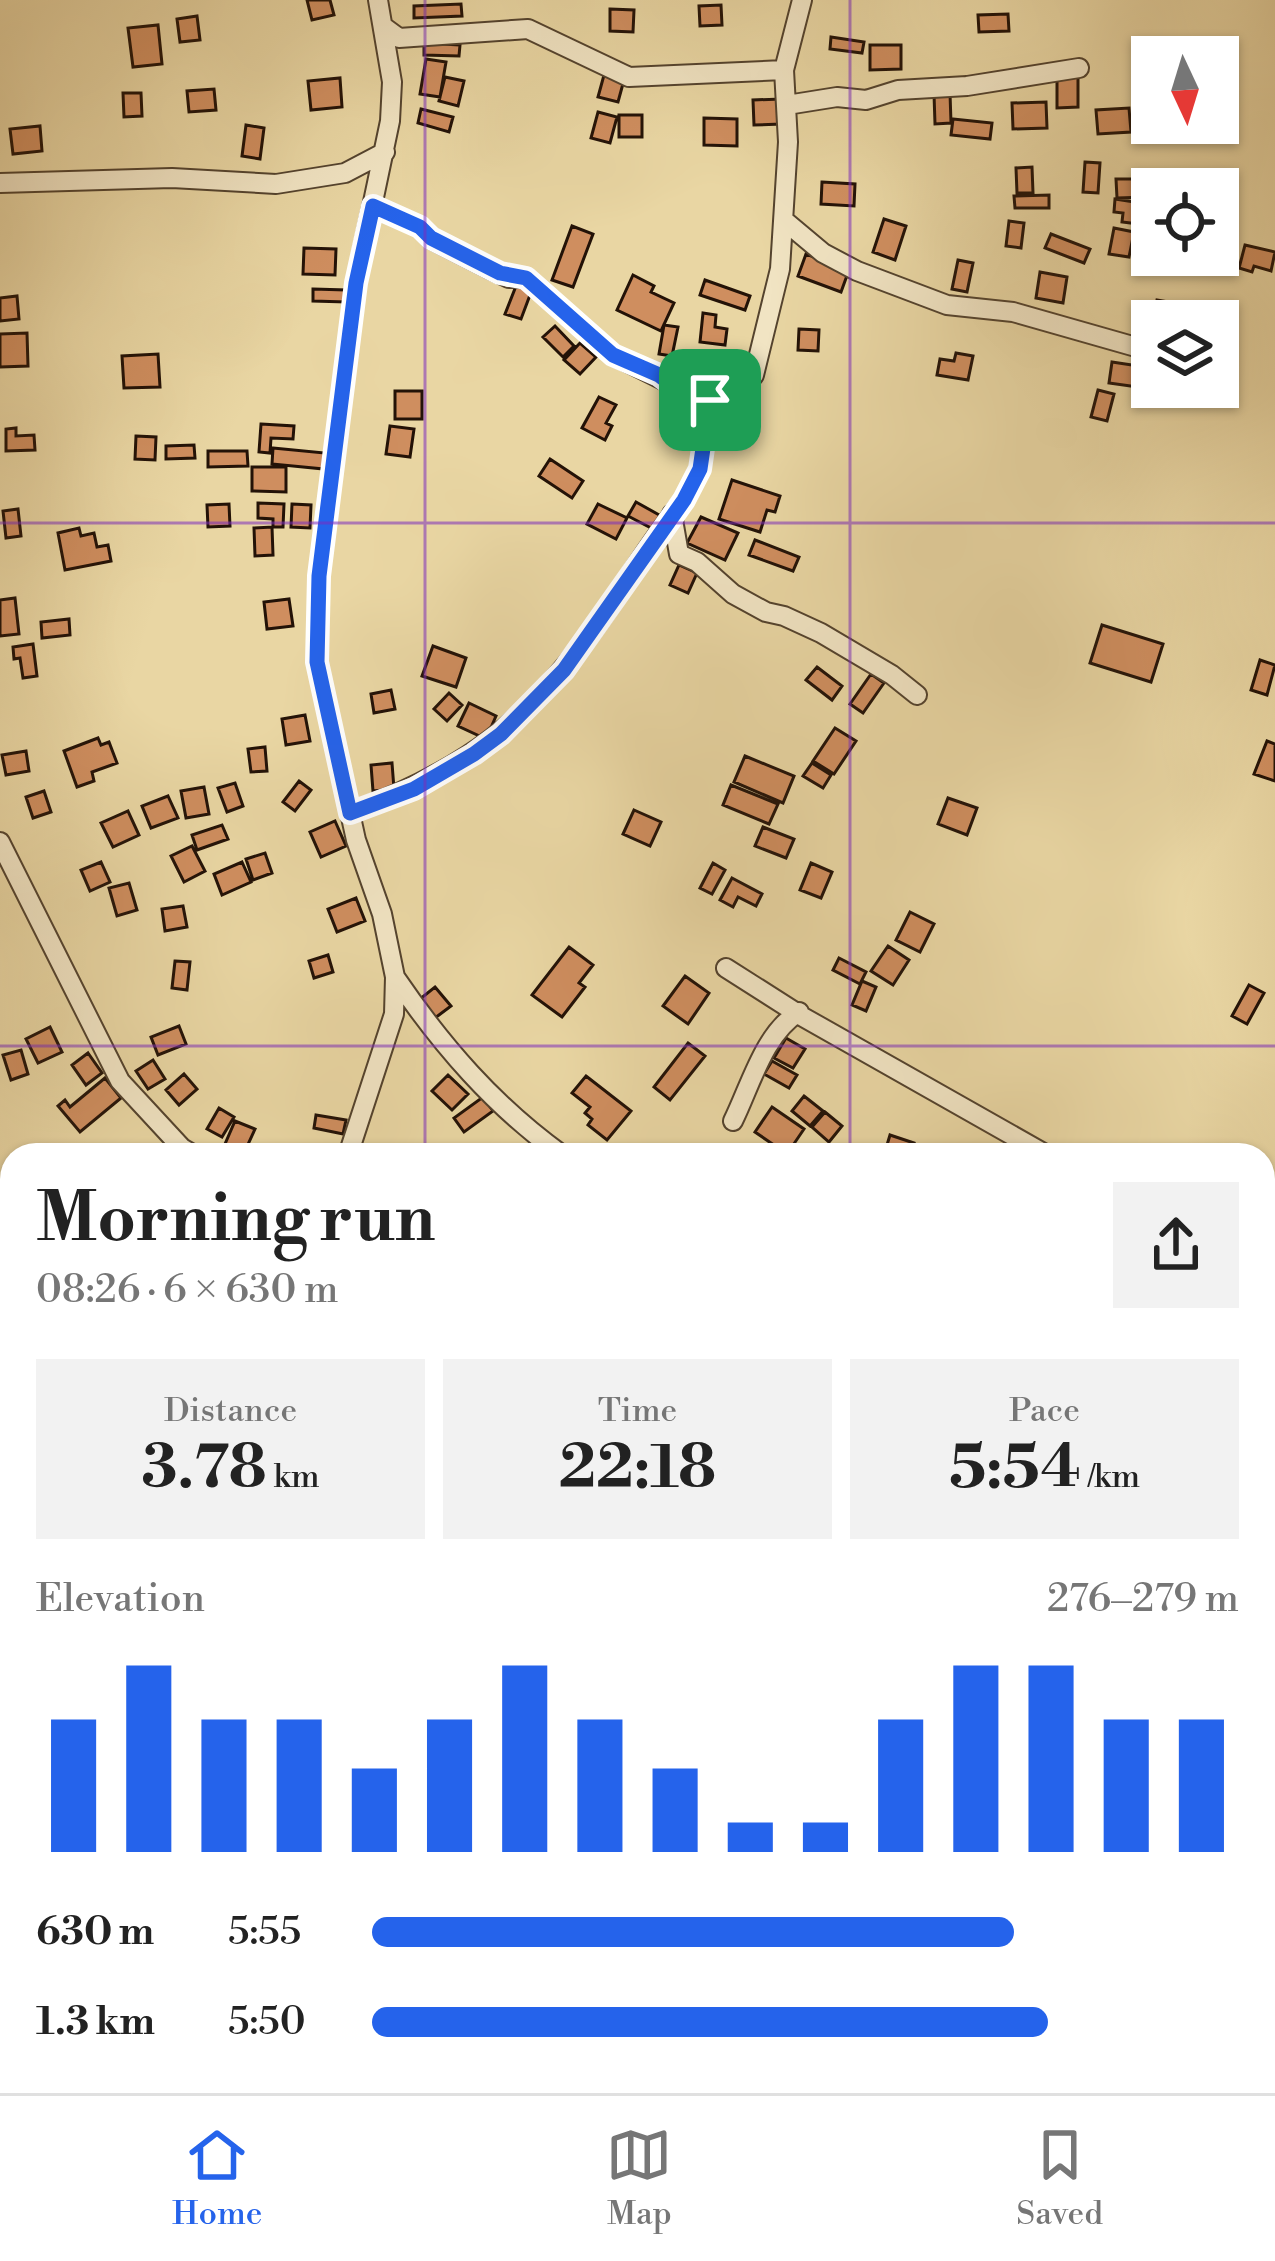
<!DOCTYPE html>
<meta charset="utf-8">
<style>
body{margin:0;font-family:"Libre Bodoni",serif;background:#f2f2f2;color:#222;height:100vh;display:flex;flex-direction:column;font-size:45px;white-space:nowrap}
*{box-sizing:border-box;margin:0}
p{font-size:39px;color:#767676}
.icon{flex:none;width:66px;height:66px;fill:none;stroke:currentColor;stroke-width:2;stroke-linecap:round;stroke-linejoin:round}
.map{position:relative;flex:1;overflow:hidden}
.sheet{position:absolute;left:0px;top:1143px;width:1275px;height:951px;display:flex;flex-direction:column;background:#fff;border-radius:36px 36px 0 0;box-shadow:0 3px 9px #0004}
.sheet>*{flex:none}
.needle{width:78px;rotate:176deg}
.fabs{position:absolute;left:1131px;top:36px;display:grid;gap:24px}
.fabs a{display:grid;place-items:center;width:108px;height:108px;border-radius:0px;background:#fff;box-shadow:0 3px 9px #0004;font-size:60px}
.pin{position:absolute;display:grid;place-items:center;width:102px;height:102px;color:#fff;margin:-51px;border-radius:24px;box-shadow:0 6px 18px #0006}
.round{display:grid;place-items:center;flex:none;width:126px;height:126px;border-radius:0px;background:#f2f2f2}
.overview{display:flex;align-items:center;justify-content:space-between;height:204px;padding:0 36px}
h1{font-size:66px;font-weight:700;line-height:90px}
.stats{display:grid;grid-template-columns:repeat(3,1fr);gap:18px;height:204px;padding:12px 36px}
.stats div{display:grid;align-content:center;border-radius:0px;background:#f2f2f2;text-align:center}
.stats b{font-size:60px;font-weight:700}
.stats small{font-size:33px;font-weight:400}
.stats p{font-size:33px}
.chart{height:336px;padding:24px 36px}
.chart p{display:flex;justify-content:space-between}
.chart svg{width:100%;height:216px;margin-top:12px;stroke:#2563eb;stroke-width:6}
ul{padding:0 36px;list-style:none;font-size:39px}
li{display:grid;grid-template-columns:192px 144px 1fr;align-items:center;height:90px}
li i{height:30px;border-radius:15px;background:#2563eb}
.menu{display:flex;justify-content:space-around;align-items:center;height:168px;border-top:3px solid #e0e0e0;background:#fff;font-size:33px;color:#767676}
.menu a{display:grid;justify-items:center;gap:6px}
.menu .on{color:#2563eb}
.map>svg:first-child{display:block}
.building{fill:#cf8e5f;stroke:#231207;stroke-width:3}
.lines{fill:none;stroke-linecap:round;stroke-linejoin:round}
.minor-casing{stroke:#54432e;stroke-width:22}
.minor{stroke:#f1e4c3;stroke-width:18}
.route-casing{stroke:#fff;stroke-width:24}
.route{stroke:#2563eb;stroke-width:15}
.grid{fill:none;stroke:#7b2cbf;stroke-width:3;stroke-opacity:0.55}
</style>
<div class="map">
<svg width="1275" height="2093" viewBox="0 0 1275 2093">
<rect width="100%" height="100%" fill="#e9d6a3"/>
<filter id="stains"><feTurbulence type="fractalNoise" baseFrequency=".00167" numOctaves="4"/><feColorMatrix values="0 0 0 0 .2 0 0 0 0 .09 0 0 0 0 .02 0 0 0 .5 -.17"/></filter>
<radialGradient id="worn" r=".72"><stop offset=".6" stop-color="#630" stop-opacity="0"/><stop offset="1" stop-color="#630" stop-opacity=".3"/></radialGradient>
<path class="building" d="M307 0H330L334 15 312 20Z
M461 4 462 16 414 18V6Z
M721 5 722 25 700 26 699 6Z
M610 9 634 10 633 32 610 31Z
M1008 14 1009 31 979 32 978 15Z
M197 16 200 40 180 42 177 19Z
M158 25 162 64 133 67 128 28Z
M831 37 864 42 862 53 830 49Z
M424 43 460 45 459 56 424 55Z
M870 45H901V69L870 70Z
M426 59 446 62 440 97 420 94Z
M604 75 624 80 618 102 598 97Z
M1078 76V107L1057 108V77Z
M445 77 464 81 458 106 439 101Z
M340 78 342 107 311 110 308 81Z
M214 89 216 110 189 112 187 91Z
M123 93H141L142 116 124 117Z
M950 93 951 123 935 124 934 94Z
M781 99V124L754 125 753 100Z
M1046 102 1047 128 1013 129 1012 103Z
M1129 108 1131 132 1098 134 1096 110Z
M421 109 453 117 449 132 418 123Z
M598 112 617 117 610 143 591 138Z
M619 115H642V137H619Z
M704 118 737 119V146L704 145Z
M953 119 992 123 990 139 951 135Z
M246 125 264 128 260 159 242 156Z
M40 126 42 151 13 154 10 129Z
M1085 162 1100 163 1098 193 1083 192Z
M1032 167 1033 193H1017L1016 168Z
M1116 179H1148V197L1117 198Z
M822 182 855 184 854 206 821 204Z
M1049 195V208H1015L1014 196Z
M1115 199 1141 203 1139 224 1122 222 1123 213 1114 212Z
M884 219 906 226 895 260 873 252Z
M1009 221 1024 223 1021 248 1006 246Z
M572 226 593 234 573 287 552 280Z
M1114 228 1134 232 1129 257 1109 254Z
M1051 234 1090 249 1084 263 1045 248Z
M1245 245 1275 252 1271 271 1254 266 1252 272 1239 268Z
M304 248 336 249 335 275 303 274Z
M806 254 849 270 841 292 798 276Z
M958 260 973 263 967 292 952 289Z
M1040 272 1067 277 1063 303 1036 298Z
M633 275 654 286 651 292 674 303 661 331 617 310Z
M705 280 750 296 745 310 700 295Z
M518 281 533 287 521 319 505 314Z
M313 289 346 290V302L313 301Z
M17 296 19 319 0 321V298Z
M1157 300 1191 306 1187 321 1154 317Z
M703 313 716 315 715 327 727 329 725 345 700 342Z
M664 325 678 327 672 356 659 354Z
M555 326 574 346 563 357 543 337Z
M799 329 819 330 818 351 798 350Z
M27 333 28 366 0 367V334Z
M580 343 596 357 580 374 564 360Z
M956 353 973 356 968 380 937 375 940 359 954 361Z
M158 354 160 387 124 388 122 356Z
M1112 362 1152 368V389L1109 383Z
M1098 390 1114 394 1107 421 1091 417Z
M395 391H422V419H395Z
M599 397 616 405 606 423 612 426 605 440 582 428Z
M261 424 294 426 293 439 271 438 270 453 259 452Z
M390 426 414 429 410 457 386 454Z
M16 428V436L34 435 35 450 6 451V429Z
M136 436 156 437 155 460 135 459Z
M194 445 195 458 166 459V446Z
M273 448 325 453 324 469 272 464Z
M208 451H247L248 466 208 467Z
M550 459 583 481 572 498 539 476Z
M252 467H286V492L252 491Z
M732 480 780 496 775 512 767 510 760 532 719 519Z
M636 502 661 516 653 529 628 516Z
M258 503 284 504 283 527H273V519L258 518Z
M229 504 230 526 208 527 207 505Z
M292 504 311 505 310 528 291 527Z
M598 504 627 518 616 539 587 524Z
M18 509 21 536 6 538 3 511Z
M701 517 738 533 725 560 687 543Z
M272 527 273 555 255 556 254 528Z
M79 528 81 536 94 533 97 547 108 545 111 561 65 570 58 533Z
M755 540 799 557 793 571 749 555Z
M679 565 697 573 688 593 670 585Z
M15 598 19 634 0 636V600Z
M289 599 293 626 267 629 264 602Z
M69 619 70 635 42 638 41 622Z
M1102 625 1163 644 1151 682 1090 663Z
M33 644 37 676 23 678 20 658 14 659 13 647Z
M433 646 466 658 456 687 422 676Z
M1260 660 1275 665 1267 695 1251 690Z
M817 667 842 686 832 700 806 680Z
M871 674 884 683 863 713 850 704Z
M391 690 395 709 374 713 371 694Z
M449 693 462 705 447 721 434 709Z
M469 703 496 716 486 739 458 726Z
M305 715 310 741 286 745 282 719Z
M835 728 856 741 834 774 813 761Z
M98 738 101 745 109 742 117 763 92 772 94 781 77 787 64 751Z
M1267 741 1275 744V781L1254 774Z
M265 747 267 771 251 772 248 749Z
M26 751 29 771 6 775 2 755Z
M745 756 794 776 783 803 734 782Z
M392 763 394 789 373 791 371 765Z
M812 763 831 775 823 788 803 776Z
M299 781 311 790 295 811 283 802Z
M235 783 243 806 227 812 218 788Z
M731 785 778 804 769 824 723 805Z
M204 787 209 814 186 818 181 791Z
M44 791 51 812 33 818 26 797Z
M168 796 178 818 151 828 142 806Z
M948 798 977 808 967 835 938 824Z
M634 810 661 822 650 846 623 834Z
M128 811 139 835 113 847 101 823Z
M335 821 346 846 321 857 310 832Z
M222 825 228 839 197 850 192 835Z
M763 827 794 839 786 858 755 846Z
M192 846 205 871 184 882 171 856Z
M265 853 272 873 253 880 246 859Z
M101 862 110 882 90 891 81 870Z
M242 862 251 882 222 895 214 874Z
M713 863 725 870 712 894 700 888Z
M811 863 832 872 821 898 800 890Z
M732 878 762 894 756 906 738 897 733 907 720 900Z
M129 883 137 910 117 916 109 888Z
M356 898 365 921 337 932 328 909Z
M183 906 187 927 165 931 162 909Z
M910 912 934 924 920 952 896 940Z
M888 946 909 960 893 985 871 971Z
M569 947 593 965 579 983 585 987 562 1017 532 995Z
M328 955 333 972 314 978 309 961Z
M839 958 866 972 860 984 833 970Z
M175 961 190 962 187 990 172 988Z
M685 976 709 993 688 1024 663 1006Z
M862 981 876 987 866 1011 852 1005Z
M1249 985 1264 993 1247 1024 1232 1016Z
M435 987 451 1006 435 1018 420 999Z
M179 1026 186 1044 158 1055 151 1037Z
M50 1027 62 1052 38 1063 26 1039Z
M786 1038 805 1049 793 1068 774 1058Z
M688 1043 705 1056 670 1100 654 1087Z
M21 1050 28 1074 11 1080 3 1055Z
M88 1053 102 1073 86 1085 72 1065Z
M153 1060 165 1079 148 1089 136 1071Z
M772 1061 797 1075 789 1088 764 1074Z
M184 1074 197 1089 179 1105 166 1090Z
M448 1075 468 1094 452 1110 432 1091Z
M586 1076 631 1111 607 1140 588 1125 592 1119 585 1113 590 1107 572 1093Z
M105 1078 121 1098 80 1132 58 1106 65 1100 70 1107Z
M804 1096 823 1111 810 1126 792 1111Z
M483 1097 493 1111 464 1132 454 1118Z
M772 1107 804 1129 787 1154 755 1132Z
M219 1108 234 1117 222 1137 207 1129Z
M825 1112 842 1126 829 1142 812 1127Z
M316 1115 346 1120 343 1134 314 1128Z
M235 1121 255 1129 244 1153 225 1144Z
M890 1135 914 1143 910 1155H884Z"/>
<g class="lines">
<defs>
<path id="minor" d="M384 27 399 38 528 29 629 77 784 70
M787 105 837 97 866 100 898 90 967 86 1079 68
M0 183 172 178 276 184 345 173 385 152
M373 206 420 227 431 239 488 268 509 278H526L613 355 703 400 737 397 754 375 780 269 788 142 784 70 802 0
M786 222 823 253 857 271 947 305 1013 312 1150 351
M672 514 679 554 697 562 733 594 766 612 784 616 821 633 892 675 917 695
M350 813C465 770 529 722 600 620 628 581 653 537 684 500L700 469 710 400
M0 842 120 1081 182 1148 194 1155
M726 968 803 1017 1047 1155
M395 977C442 1046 494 1106 562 1155
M733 1121C750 1087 764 1033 799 1012
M348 1155 394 1014 395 977 382 914 356 840 317 662 319 576 356 283 390 121 392 82 378 0
M0 1354 12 1345
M0 1456 12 1458
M0 1543 12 1517
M645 2082 650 2093"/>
</defs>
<use href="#minor" class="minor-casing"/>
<use href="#minor" class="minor"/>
</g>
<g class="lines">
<defs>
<path id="route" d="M373 206 420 227 431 238 500 273 526 278 613 355 659 375 677 389 710 400 700 469 684 500 564 670 501 734 474 754 414 789 350 813 317 662 319 576 356 283Z"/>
</defs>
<use href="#route" class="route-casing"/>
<use href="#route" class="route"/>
</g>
<path class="grid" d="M425 0V1155M850 0V1155M0 523H1275M0 1046H1275M0 1570H12M1263 1570H1275M425 2082V2093M850 2082V2093"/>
<rect width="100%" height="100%" filter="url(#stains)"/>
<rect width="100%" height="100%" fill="url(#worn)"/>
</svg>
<div class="fabs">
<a><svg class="needle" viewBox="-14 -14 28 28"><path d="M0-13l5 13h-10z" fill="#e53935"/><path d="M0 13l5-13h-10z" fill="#767676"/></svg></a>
<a><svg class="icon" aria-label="locate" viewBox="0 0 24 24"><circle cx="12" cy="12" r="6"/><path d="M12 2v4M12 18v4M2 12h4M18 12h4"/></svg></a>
<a><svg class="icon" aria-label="layers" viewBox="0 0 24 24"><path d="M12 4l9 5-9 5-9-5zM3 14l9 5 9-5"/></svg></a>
</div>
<div class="pin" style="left:710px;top:400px;background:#1e9e55"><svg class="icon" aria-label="arrive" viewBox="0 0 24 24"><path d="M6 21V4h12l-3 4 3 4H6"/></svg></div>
<section class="sheet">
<div class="overview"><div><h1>Morning run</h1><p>08:26 · 6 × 630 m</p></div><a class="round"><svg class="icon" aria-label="share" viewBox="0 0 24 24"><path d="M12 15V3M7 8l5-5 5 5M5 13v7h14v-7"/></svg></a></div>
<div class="stats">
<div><p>Distance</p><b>3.78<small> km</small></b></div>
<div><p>Time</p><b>22:18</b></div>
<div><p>Pace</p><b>5:54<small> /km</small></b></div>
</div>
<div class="chart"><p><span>Elevation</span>276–279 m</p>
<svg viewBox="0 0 160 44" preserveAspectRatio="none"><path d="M5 44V17M15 44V6M25 44V17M35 44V17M45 44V27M55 44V17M65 44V6M75 44V17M85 44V27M95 44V38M105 44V38M115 44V17M125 44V6M135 44V6M145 44V17M155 44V17"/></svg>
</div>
<ul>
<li><b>630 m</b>5:55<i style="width:74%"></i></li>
<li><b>1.3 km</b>5:50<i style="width:78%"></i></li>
</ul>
</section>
</div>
<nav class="menu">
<a class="on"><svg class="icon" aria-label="home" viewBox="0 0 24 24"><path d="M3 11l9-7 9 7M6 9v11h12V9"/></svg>Home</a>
<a><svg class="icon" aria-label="map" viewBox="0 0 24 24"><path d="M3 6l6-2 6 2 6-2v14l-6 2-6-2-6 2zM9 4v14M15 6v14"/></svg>Map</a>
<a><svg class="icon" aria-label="saved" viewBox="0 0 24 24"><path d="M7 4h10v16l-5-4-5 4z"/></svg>Saved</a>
</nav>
